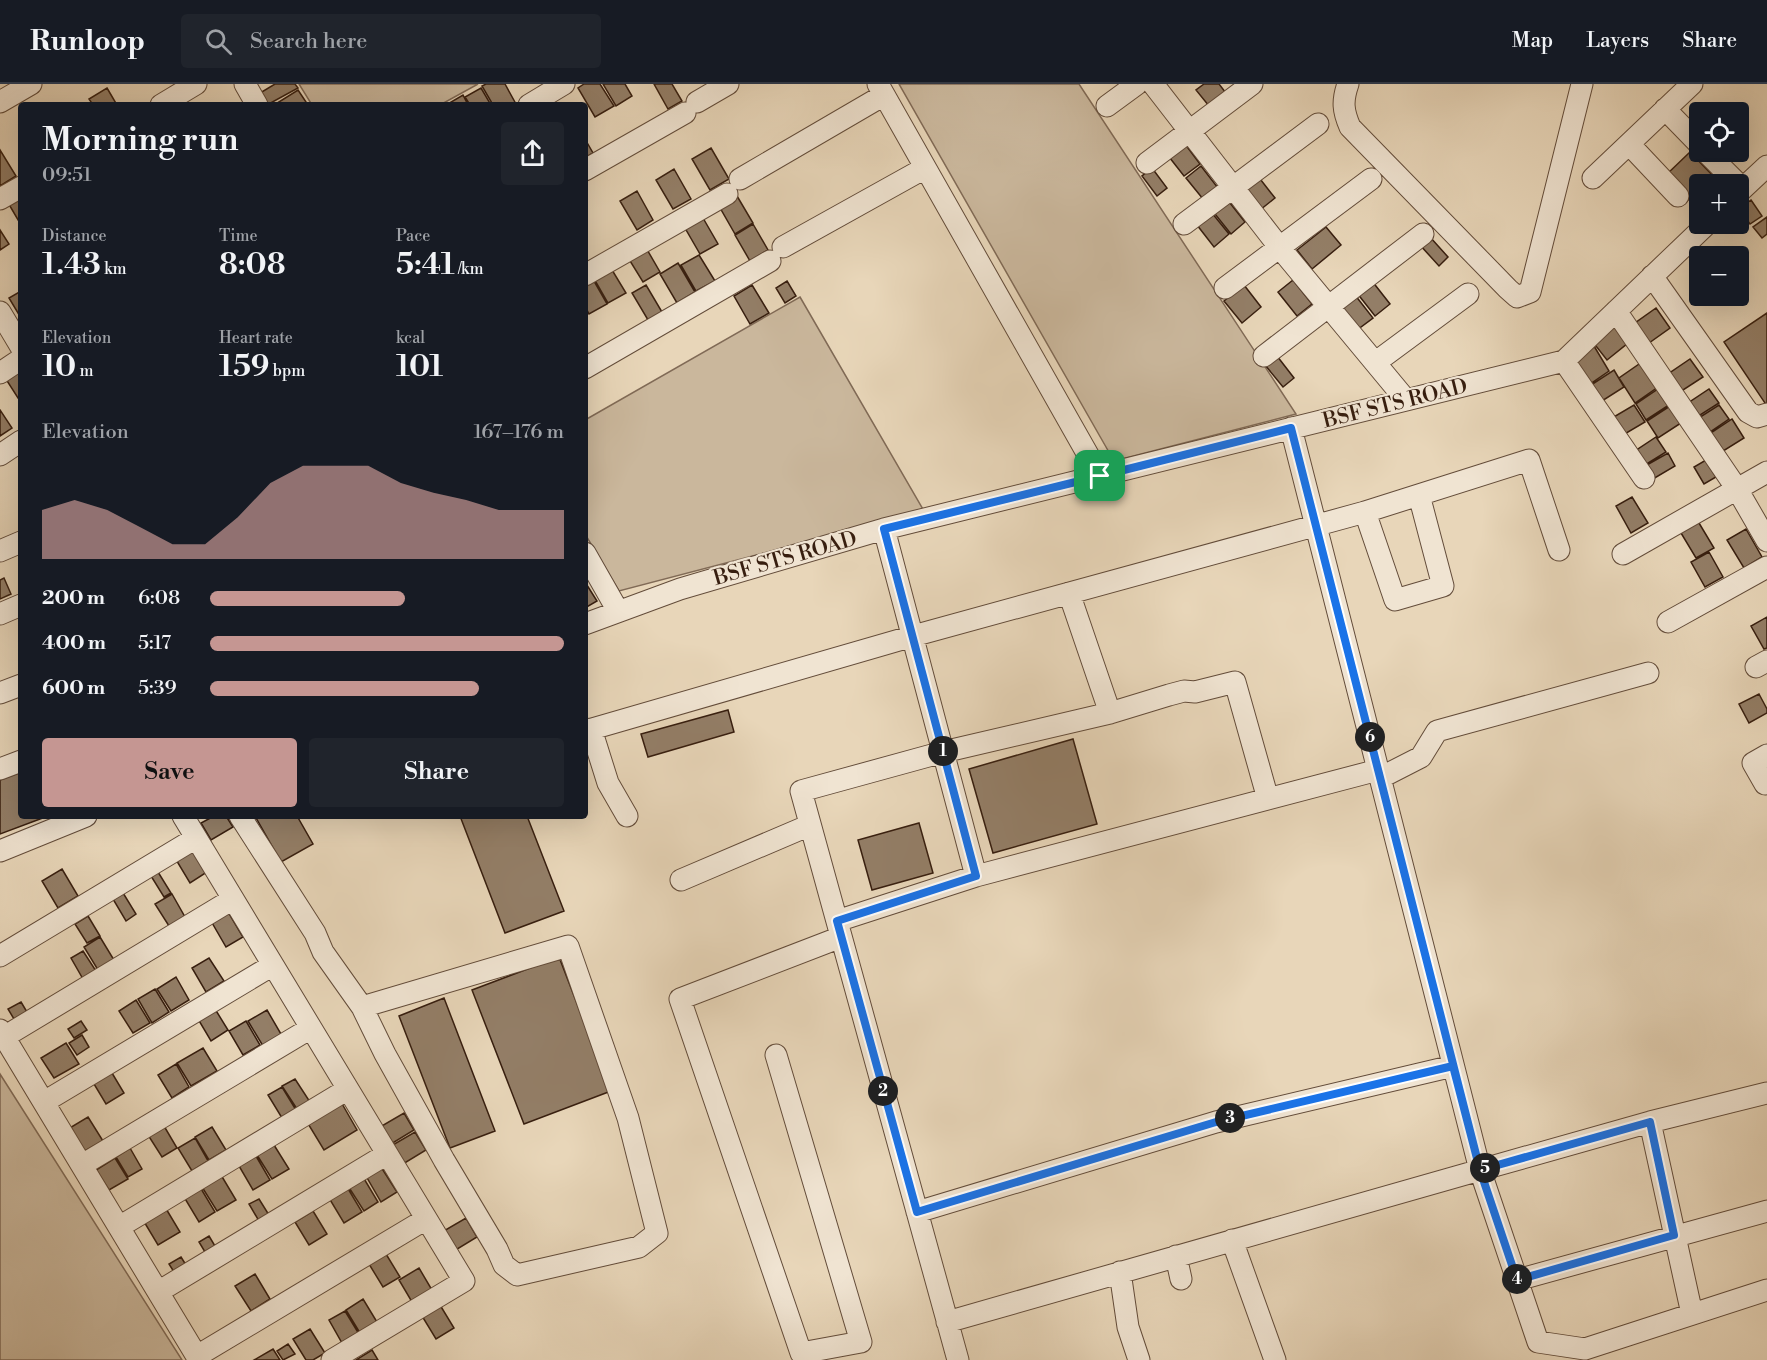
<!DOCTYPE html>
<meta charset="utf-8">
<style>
body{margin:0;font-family:"Libre Bodoni",serif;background:#20242c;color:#f1f3f6;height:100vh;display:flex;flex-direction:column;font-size:22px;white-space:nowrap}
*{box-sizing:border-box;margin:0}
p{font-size:20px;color:#9ea1a6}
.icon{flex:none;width:33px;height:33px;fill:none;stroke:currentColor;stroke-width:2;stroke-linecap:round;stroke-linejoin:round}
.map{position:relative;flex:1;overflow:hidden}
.side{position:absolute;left:18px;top:18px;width:570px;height:717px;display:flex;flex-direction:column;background:#171b24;border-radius:6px;box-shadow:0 6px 24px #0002}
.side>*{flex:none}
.buttons{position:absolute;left:1689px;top:18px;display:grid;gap:12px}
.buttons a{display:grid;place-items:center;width:60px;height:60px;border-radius:6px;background:#171b24;box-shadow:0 6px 24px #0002;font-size:30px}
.pin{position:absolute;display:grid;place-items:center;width:51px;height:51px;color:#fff;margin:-26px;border-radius:12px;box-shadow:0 3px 9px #0006}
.km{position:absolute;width:30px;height:30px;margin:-15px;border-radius:50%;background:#222;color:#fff;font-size:16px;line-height:30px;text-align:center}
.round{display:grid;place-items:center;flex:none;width:63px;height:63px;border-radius:6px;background:#20242c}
.overview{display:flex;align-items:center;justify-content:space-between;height:102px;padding:0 24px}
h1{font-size:33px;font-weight:600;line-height:45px}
.metrics{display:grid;grid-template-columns:repeat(3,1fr);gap:9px;height:102px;padding:6px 24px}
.metrics div{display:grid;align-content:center}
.metrics b{font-size:30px;font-weight:600}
.metrics small{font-size:16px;font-weight:400}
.metrics p{font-size:16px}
.chart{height:168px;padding:12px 24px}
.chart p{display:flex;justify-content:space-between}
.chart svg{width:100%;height:108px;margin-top:6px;fill:#c59692;opacity:.7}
.primary-button{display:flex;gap:12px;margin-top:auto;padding:12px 24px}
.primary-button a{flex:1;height:69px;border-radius:6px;background:#c59692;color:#111;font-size:24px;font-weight:600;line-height:69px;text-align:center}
.primary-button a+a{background:#20242c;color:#f1f3f6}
ul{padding:0 24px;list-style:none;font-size:20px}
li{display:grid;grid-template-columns:96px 72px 1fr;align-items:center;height:45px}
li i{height:15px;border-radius:8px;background:#c59692}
header{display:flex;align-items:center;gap:36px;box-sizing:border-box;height:84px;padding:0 30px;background:#171b24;border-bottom:2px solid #363941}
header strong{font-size:28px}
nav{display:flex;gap:33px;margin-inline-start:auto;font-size:21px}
.search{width:420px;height:54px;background:#20242c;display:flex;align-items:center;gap:15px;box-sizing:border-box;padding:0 21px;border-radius:6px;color:#9ea1a6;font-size:22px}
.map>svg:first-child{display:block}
.green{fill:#cab79c;stroke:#806a56;stroke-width:1.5}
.building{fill:#937e67;stroke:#371e0f;stroke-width:1.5}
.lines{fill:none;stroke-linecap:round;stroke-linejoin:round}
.minor-casing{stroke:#634c3a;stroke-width:23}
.minor{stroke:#f0e4d2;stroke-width:21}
.route-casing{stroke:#fff;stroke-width:12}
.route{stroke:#1a73e8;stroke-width:8}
.labels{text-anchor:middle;stroke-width:4.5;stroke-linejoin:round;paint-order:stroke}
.street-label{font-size:21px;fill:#371e0f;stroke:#f0e4d2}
</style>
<header>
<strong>Runloop</strong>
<div class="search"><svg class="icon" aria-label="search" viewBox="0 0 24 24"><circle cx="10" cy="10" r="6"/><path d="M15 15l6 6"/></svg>Search here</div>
<nav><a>Map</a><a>Layers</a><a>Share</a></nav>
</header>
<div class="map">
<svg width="1767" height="1276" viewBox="0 0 1767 1276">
<rect width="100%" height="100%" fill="#e8d6b9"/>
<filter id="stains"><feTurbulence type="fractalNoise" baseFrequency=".00333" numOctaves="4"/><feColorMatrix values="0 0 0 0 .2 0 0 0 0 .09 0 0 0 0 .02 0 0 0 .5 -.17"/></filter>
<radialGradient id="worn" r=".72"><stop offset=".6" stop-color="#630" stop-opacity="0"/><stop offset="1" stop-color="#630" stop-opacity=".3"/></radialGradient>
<path class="green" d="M299 0H478L440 21H312Z
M899 0H1079L1296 330 1114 377Z
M800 213 924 427 619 507 585 450V336Z
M0 990 182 1276H0Z"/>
<path class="building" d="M275 0H295L298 4 267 21 260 9Z
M486 0H505L516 20 493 21 482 2Z
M584 0H600L614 22 595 33 578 4Z
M603 0H625L632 12 616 22Z
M654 0H672L682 17 668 25Z
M1204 0H1219L1226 9 1209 22 1196 6Z
M107 4 117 21H93L89 15Z
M481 4 491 21H470L465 13Z
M298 6 308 21H274Z
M463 11 468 21H446Z
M585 55 593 69 585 74Z
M1182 56 1200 80 1184 92 1166 69Z
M711 64 729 95 710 106 692 75Z
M0 66 16 92 0 102Z
M1690 68 1717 96 1713 100H1700V114L1693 120 1665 92Z
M1201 82 1218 104 1203 115 1186 94Z
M1152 84 1167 104 1157 112 1142 92Z
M674 85 691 115 673 125 656 96Z
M1257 91 1275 114 1260 126 1242 103Z
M637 107 653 136 637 146 620 117Z
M21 109V141L7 117Z
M737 112 753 139 735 150 719 122Z
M1226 114 1245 138 1231 150 1211 125Z
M1751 116 1762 132 1750 140 1739 125Z
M1212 129 1229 150 1214 163 1197 141Z
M1767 133V150L1762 154 1753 143Z
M703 134 718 160 700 170 685 144Z
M753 140 768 166 750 177 735 151Z
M1326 143 1341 161 1312 185 1297 166Z
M0 146 9 160 0 166Z
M1430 153 1448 173 1439 182 1420 161Z
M645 162 660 188 643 198 627 172Z
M699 171 715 197 696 207 681 181Z
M678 179 695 208 677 219 660 190Z
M609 181 626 209 608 219 592 191Z
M591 192 607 220 589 230 585 222V195Z
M1293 196 1312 220 1297 232 1278 208Z
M787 197 796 212 785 219 776 204Z
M1372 197 1390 220 1375 232 1357 209Z
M646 201 662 228 648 236 632 209Z
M752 201 769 229 750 240 734 212Z
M1244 201 1261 223 1242 239 1224 217Z
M21 207V234L9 214Z
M1355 211 1373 234 1357 246 1339 224Z
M1656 224 1670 244 1649 259 1635 239Z
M1767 229V322L1724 258Z
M1614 240 1628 259 1607 276 1592 257Z
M1594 262 1609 287 1590 300 1574 275Z
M1277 272 1294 294 1283 303 1265 281Z
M1690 275 1703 293 1680 308 1668 290Z
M1642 278 1658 303 1635 319 1619 294Z
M21 283V312L18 314 2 289Z
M1614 286 1624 303 1602 317 1591 301Z
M1658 305 1669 321 1646 336 1636 320Z
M1709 305 1719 319 1697 333 1688 319Z
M1634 321 1645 338 1623 351 1612 334Z
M1719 321 1729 335 1707 350 1697 335Z
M1670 322 1681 339 1658 354 1647 337Z
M0 326 12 344 0 352Z
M1732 335 1744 354 1720 369 1708 351Z
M1656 353 1666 368 1645 381 1635 367Z
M1668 369 1675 382 1653 395 1645 382Z
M1706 376 1716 393 1704 400 1694 383Z
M1632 413 1648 439 1631 449 1616 422Z
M1696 434 1714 464 1696 474 1678 444Z
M1746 445 1762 473 1744 484 1727 456Z
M1709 468 1723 493 1705 503 1691 478Z
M4 494 11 510 0 515V496Z
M585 498 597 517 585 524Z
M1767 533V564L1764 565 1751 542Z
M1759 610 1767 625V629L1749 639 1739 620Z
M728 626 734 648 648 673 641 650Z
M1073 655 1097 740 993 769 969 685Z
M21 688V732H48L0 750V696Z
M214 732H226L233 743 211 756 201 739Z
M255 732H297L313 760 281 778Z
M460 732H527L564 827 505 849Z
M919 739 933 789 872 806 858 756Z
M192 764 207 788 190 799 175 774Z
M62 785 78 812 58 824 42 797Z
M158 788 171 809 164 813 151 792Z
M120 804 136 830 126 837 110 810Z
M172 810 185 833 169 842 155 820Z
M227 826 243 853 226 863 211 837Z
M88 832 100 852 87 859 75 840Z
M100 853 114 876 98 886 84 863Z
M83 867 96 887 83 895 71 874Z
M559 873 611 1007 524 1040 472 906Z
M209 874 224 897 206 908 192 884Z
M176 893 189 916 171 927 157 905Z
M155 905 169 928 152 939 138 915Z
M444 914 495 1047 450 1064 399 932Z
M136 916 150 939 133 949 119 927Z
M21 918 27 928 14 935 8 925Z
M215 925 228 946 211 957 198 935Z
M267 926 281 950 263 962 248 937Z
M81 937 87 946 74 954 68 945Z
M246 937 260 961 243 971 229 947Z
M82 951 89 963 77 971 69 959Z
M66 959 79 980 54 994 41 974Z
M203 964 217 987 191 1002 177 979Z
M176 980 189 1003 172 1014 158 991Z
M109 984 124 1009 106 1020 91 995Z
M295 995 310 1018 297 1025 282 1002Z
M282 1003 296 1026 282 1034 268 1011Z
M341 1018 357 1046 324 1066 307 1038Z
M404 1029 414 1046 391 1060 380 1043Z
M88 1033 103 1057 83 1068 68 1045Z
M164 1042 177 1064 162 1073 148 1051Z
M212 1043 226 1066 209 1076 195 1053Z
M415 1048 426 1066 403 1080 391 1062Z
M195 1054 208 1077 192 1087 178 1064Z
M274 1061 289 1085 272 1095 257 1071Z
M130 1064 142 1085 128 1093 116 1073Z
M256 1072 270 1096 253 1106 239 1082Z
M115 1074 128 1095 109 1106 96 1086Z
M381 1083 397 1108 381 1118 366 1092Z
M221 1091 236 1116 217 1127 202 1103Z
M363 1093 378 1118 364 1127 348 1102Z
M200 1103 215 1128 199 1138 184 1113Z
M347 1103 362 1128 344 1139 329 1114Z
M259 1115 269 1131 259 1137 249 1120Z
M165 1123 180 1148 158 1161 143 1136Z
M313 1127 327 1150 309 1161 295 1138Z
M466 1134 477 1153 454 1167 442 1148Z
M209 1152 215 1162 205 1168 199 1158Z
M386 1170 400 1193 383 1203 369 1180Z
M181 1173 186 1181 174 1188 169 1180Z
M419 1184 432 1206 412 1218 399 1196Z
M255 1190 270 1215 251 1227 235 1202Z
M363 1215 377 1238 360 1249 346 1226Z
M440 1221 454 1244 436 1255 422 1232Z
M345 1227 359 1250 342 1259 329 1236Z
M310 1245 325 1269 313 1276H306L293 1255Z
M288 1260 295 1270 283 1276 277 1267Z
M273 1265 280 1276H254Z
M372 1266 378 1276H356Z"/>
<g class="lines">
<defs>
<path id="minor" d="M245 0 257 21
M878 0 1100 392
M1153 0 1280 164 1406 316
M1348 0C1342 17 1343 27 1350 43L1508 205 1517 213 1530 208 1582 0
M0 18 31 0
M697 18 728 0
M161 21 196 0
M529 21 564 0
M1107 22 1137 0
M1665 25 1700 61
M1629 60 1678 112
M1706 68 1738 100
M1147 79 1252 0
M585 86 685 29
M1593 94 1692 0
M740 95 884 11
M1738 109 1767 82
M0 115 21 103
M1184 140 1318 40
M783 163 925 84
M585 191 727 110
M1652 192 1748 328 1757 333 1767 330
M1225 204 1371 95
M1616 227 1737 405 1767 457
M0 228 21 263
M1264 272 1423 150
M1564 277 1644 394
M1376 278 1468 210
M585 284 770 177
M0 289 21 275
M0 371 21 357
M1365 428 1395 516 1443 502 1419 411
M884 445 976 792
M0 467 21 458
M585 469 618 527
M1623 470 1767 388
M1069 509 1110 629
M0 530 21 521
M1668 538 1767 483
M585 540 680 505 884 445 1564 277 1707 140
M1756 583 1767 577
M0 609 21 601
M591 645 608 699 627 732
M585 647 913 552 1365 428 1529 376 1559 466
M0 685 21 677
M1380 694 1421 673 1437 647 1648 589
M1765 700 1753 679 1767 671
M183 732 464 1197 332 1276
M240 732 315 849 323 868 362 923 385 970 444 1076 497 1165 504 1181 517 1191 639 1163 657 1149 628 1034 568 862 362 923
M0 767 86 732
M681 796 810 741
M837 837 976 792 1378 686
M0 872 196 754
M0 946 199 1276
M4 953 233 815
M776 971 861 1258 801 1269 680 915 841 853
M1767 1009 1650 1038 1480 1086 1538 1258 1585 1265 1767 1206
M44 1018 273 881
M1650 1038 1692 1230
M82 1081 311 944
M917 1128 1216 1038 1453 982
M119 1143 348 1005
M1232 1156 1275 1276
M1176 1172 1181 1195
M1120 1188 1128 1243 1139 1276
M1517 1196 1767 1127
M158 1208 387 1070
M947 1238 1480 1086 1291 344
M197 1272 426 1135
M958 1276 801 707 943 668 1110 629 1169 611 1184 607 1195 608 1235 598 1268 715"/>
</defs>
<use href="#minor" class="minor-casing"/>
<use href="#minor" class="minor"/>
</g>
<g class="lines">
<defs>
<path id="route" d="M1100 392 884 445 976 792 837 837 917 1128 1216 1038 1453 982 1480 1086 1517 1196 1674 1151 1650 1038 1480 1086 1291 344 1100 392"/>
</defs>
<use href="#route" class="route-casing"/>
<use href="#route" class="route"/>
</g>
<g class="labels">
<g class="street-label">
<text transform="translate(1395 319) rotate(-14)" y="7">BSF STS ROAD</text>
<text transform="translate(785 474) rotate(-16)" y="7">BSF STS ROAD</text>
</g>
</g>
<rect width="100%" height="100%" filter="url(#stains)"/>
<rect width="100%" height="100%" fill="url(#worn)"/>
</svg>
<div class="buttons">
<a><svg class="icon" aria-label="locate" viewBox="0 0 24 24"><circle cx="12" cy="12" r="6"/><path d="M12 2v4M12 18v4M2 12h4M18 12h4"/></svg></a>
<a>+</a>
<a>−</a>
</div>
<div class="pin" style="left:1100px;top:392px;background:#1e9e55"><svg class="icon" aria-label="arrive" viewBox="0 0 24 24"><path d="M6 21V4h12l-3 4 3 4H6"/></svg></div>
<b class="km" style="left:943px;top:667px">1</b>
<b class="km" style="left:883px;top:1007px">2</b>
<b class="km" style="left:1230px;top:1034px">3</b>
<b class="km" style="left:1517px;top:1195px">4</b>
<b class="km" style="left:1485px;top:1084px">5</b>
<b class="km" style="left:1370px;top:653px">6</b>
<section class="side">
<div class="overview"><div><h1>Morning run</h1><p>09:51</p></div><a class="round"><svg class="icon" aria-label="share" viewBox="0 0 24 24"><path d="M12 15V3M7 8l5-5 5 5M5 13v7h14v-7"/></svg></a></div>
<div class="metrics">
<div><p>Distance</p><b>1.43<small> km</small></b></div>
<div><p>Time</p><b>8:08</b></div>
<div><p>Pace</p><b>5:41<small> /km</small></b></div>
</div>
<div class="metrics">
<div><p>Elevation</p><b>10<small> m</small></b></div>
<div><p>Heart rate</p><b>159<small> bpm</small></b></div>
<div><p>kcal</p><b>101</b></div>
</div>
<div class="chart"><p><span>Elevation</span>167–176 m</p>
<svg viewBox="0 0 160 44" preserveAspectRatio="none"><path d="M0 44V24L10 20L20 24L30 31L40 38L50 38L60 27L70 13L80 6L90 6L100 6L110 13L120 17L130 20L140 24L150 24L160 24V44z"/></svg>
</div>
<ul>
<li><b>200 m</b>6:08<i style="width:55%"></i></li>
<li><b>400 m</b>5:17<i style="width:100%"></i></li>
<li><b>600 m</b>5:39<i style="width:76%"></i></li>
</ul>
<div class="primary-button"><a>Save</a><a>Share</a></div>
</section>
</div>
